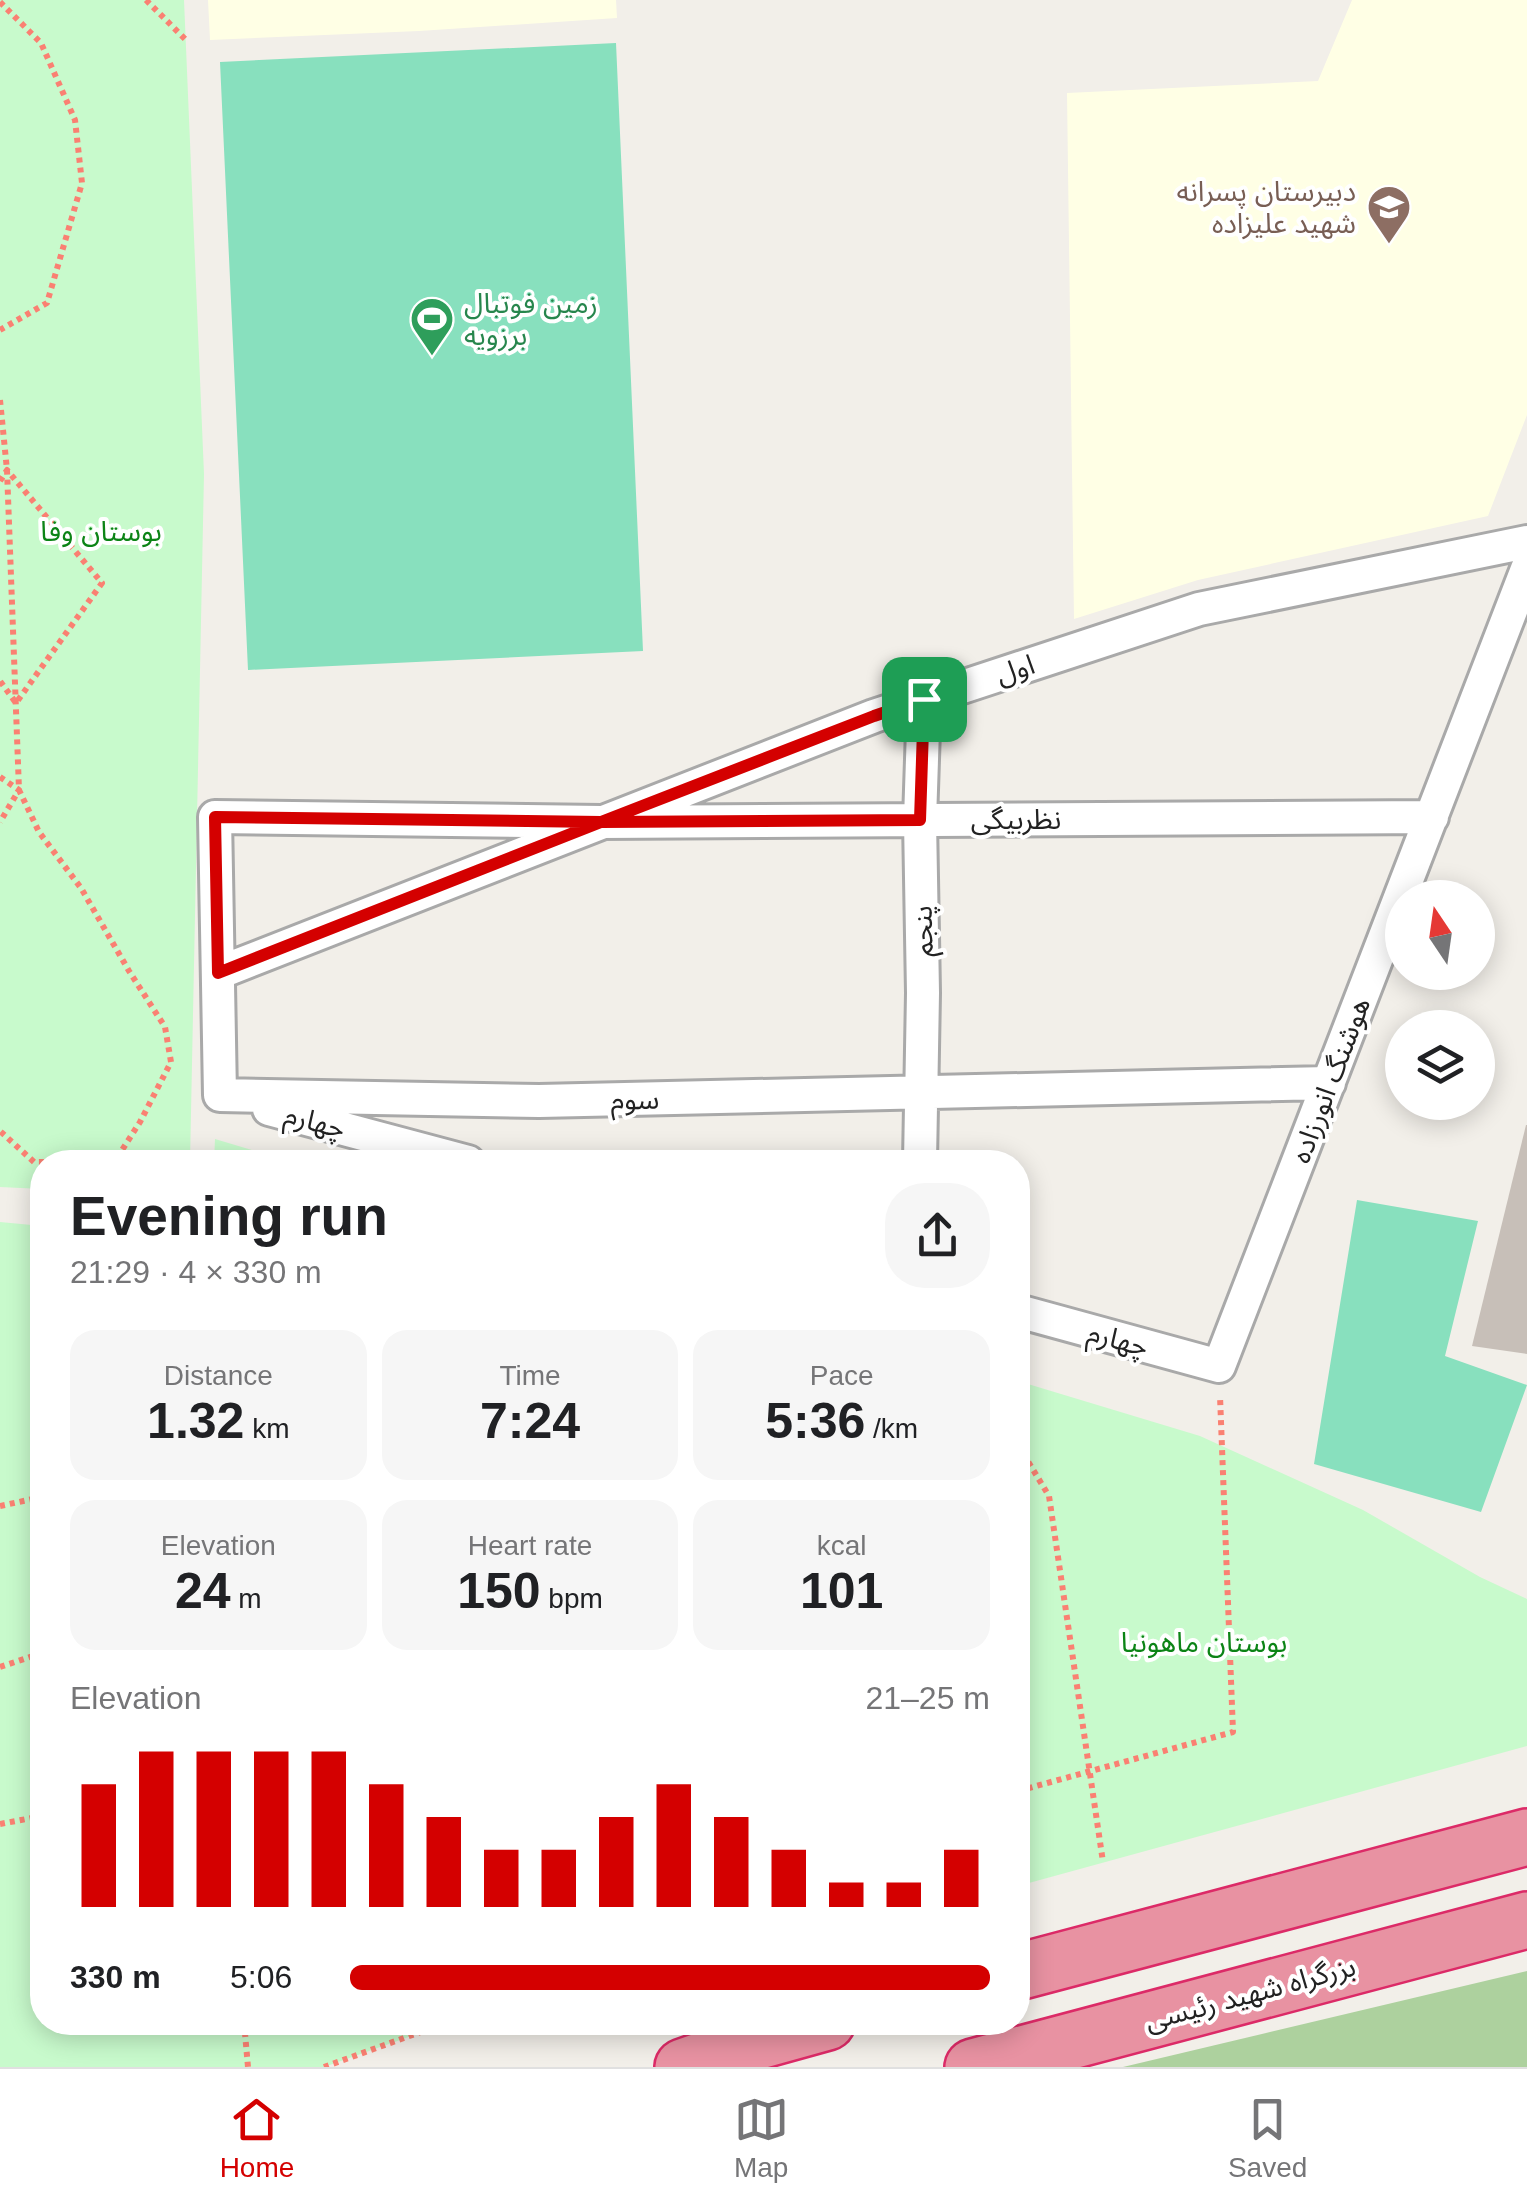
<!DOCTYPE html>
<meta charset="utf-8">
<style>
body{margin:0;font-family:Arial,"Noto Sans Arabic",sans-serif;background:#f6f6f6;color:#202124;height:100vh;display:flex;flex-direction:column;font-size:38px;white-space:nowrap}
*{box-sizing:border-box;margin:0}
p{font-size:32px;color:#757577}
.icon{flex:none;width:55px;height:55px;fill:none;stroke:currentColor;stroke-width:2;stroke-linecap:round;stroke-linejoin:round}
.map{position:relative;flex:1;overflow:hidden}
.panel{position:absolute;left:30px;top:1150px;width:1000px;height:885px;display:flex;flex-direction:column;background:#fff;border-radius:40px;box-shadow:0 5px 25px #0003}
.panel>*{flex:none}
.needle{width:65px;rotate:347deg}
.tools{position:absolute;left:1385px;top:880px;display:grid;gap:20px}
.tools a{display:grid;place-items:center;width:110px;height:110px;border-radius:50%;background:#fff;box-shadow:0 5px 25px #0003;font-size:50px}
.pin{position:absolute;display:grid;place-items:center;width:85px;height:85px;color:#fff;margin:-42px;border-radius:20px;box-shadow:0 5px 15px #0006}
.round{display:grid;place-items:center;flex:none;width:105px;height:105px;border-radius:40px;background:#f6f6f6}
.summary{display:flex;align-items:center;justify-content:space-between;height:170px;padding:0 40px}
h1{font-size:55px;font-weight:700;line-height:75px}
.metrics{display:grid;grid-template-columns:repeat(3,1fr);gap:15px;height:170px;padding:10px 40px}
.metrics div{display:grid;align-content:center;border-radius:25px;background:#f6f6f6;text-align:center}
.metrics b{font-size:50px;font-weight:700}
.metrics small{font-size:28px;font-weight:400}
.metrics p{font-size:28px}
.chart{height:280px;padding:20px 40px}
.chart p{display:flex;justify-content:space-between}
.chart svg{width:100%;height:180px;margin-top:10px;stroke:#d40000;stroke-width:6}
ul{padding:0 40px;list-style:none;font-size:32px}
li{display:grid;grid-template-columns:160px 120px 1fr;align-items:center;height:75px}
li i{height:25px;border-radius:12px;background:#d40000}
.tab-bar{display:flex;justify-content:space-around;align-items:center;height:140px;border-top:2px solid #e0e0e0;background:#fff;font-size:28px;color:#757577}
.tab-bar a{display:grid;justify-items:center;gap:5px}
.tab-bar .current{color:#d40000}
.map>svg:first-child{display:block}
.education{fill:#ffffe5}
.forest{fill:#add19e}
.park{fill:#c8facc}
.pitch{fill:#88e0be}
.building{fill:#c7bfb8}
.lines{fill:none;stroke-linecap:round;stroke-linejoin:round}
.street-casing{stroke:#a9a9a9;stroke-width:38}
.highway-casing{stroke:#dc2a67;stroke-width:60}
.path{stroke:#fa8072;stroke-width:6;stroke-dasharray:5 5;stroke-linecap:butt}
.street{stroke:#fff;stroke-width:32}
.highway{stroke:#e892a2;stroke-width:55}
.route-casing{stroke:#fff;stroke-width:20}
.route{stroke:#d40000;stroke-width:12}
.labels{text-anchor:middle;stroke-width:8;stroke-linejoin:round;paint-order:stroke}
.education-label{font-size:28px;fill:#785e54;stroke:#fff;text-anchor:end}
.leisure-label{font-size:28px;fill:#27864d;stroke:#fff;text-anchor:start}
.park-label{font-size:28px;fill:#0c8416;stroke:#fff}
.street-label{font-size:28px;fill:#222;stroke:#fff}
</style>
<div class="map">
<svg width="1527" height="2067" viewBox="0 0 1527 2067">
<rect width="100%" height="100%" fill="#f2efe9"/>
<path class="education" d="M208 0H616L617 18 419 31 210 40Z
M1352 0H1527V415L1488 516 1198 580 1074 619 1067 93 1318 81Z"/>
<path class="forest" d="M1527 1971V2067H1123Z"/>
<path class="park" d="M0 0H184L204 474 190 1162H42V1189L0 1187Z
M215 1139 292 1162H214Z
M0 1222 42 1226V2022L448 2023 324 2067H0Z
M1018 1381 1200 1436 1363 1510 1480 1577 1527 1599V1746L1018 1886Z"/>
<path class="pitch" d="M616 43 643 651 248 670 220 62Z
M1357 1200 1478 1221 1445 1356 1527 1385 1481 1512 1314 1464Z"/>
<path class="building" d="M1526 1125H1527V1354L1472 1346Z"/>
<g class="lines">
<defs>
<path id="street" d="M218 973 874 716 1199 609 1527 542
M1329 1083 539 1101 220 1095 215 817 601 822 1432 817
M269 1109 468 1162
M920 1162 923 993 920 820 924 699
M1018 1311 1219 1366 1527 569"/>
<path id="highway" d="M1018 1972 1527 1837
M683 2067 748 2044 827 2022
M973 2067 1527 1920"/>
</defs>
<use href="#street" class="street-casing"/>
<use href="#highway" class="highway-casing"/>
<path class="path" d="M146 0 185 39
M0 2 41 43 75 120 82 183 47 303 0 330
M0 400 7 470 19 790 39 832 81 888 129 971 165 1027 171 1062 140 1122 115 1161 34 1162 0 1131
M0 481 7 470 102 583 16 703 0 681
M0 777 19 790 0 822
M1018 1445 1049 1496 1103 1862
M0 1506 42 1497
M0 1667 42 1653
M1018 1791 1233 1732 1220 1396
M0 1824 42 1816
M244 2022 248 2067
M324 2067 448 2022"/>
<use href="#street" class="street"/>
<use href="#highway" class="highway"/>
</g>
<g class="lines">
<defs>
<path id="route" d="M924 699 874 716 601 822 215 817 218 973 601 822 920 820 924 699"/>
</defs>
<use href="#route" class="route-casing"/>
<use href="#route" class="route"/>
</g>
<defs>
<symbol id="school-pin" viewBox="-11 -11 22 30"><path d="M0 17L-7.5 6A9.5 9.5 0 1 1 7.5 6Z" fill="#8d6e63" stroke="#fff"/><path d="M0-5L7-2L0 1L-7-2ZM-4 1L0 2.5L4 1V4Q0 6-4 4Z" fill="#fff"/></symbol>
<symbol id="stadium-pin" viewBox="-11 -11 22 30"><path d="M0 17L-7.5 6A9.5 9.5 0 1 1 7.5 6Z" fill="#2e9e5b" stroke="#fff"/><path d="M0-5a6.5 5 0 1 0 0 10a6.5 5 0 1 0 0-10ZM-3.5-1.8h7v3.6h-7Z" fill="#fff"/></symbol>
</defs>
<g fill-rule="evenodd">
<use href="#school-pin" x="1364" y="182" width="50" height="68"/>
<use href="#stadium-pin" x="407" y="294" width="50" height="68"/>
</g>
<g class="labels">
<g class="education-label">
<text x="1356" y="201">دبیرستان پسرانه<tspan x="1356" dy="32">شهید علیزاده</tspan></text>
</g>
<g class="leisure-label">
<text x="464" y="313">زمین فوتبال<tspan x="464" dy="32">برزویه</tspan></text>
</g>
<g class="park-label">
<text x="101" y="541">بوستان وفا</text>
<text x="1204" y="1652">بوستان ماهونیا</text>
</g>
<g class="street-label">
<text transform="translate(1015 669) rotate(-18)" y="10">اول</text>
<text x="1016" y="829">نظربیگی</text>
<text transform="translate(922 931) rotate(-91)" y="10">پنجم</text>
<text transform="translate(1330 1080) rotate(-69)" y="10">هوشنگ انورزاده</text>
<text transform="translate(635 1099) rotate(-1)" y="10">سوم</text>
<text transform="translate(315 1121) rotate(15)" y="10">چهارم</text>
<text transform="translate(1118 1339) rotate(15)" y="10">چهارم</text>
<text transform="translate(1250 1993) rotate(-15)" y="10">بزرگراه شهید رئیسی</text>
</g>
</g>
</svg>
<div class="tools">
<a><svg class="needle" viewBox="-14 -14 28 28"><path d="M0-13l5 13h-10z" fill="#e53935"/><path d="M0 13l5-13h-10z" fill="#757577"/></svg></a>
<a><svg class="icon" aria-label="layers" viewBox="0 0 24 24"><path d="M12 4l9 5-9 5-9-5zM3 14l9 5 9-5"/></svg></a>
</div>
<div class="pin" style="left:924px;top:699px;background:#1e9e55"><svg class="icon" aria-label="arrive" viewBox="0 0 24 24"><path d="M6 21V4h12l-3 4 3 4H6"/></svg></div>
<section class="panel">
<div class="summary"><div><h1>Evening run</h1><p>21:29 · 4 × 330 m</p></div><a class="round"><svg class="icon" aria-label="share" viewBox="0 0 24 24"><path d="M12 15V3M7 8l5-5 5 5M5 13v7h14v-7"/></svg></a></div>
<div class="metrics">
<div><p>Distance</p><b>1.32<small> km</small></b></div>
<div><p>Time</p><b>7:24</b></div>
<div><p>Pace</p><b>5:36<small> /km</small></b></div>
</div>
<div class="metrics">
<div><p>Elevation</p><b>24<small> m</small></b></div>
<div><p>Heart rate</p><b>150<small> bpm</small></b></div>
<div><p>kcal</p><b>101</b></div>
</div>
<div class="chart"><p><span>Elevation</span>21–25 m</p>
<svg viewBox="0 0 160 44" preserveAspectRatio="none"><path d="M5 44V14M15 44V6M25 44V6M35 44V6M45 44V6M55 44V14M65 44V22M75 44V30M85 44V30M95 44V22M105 44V14M115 44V22M125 44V30M135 44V38M145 44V38M155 44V30"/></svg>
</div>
<ul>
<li><b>330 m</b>5:06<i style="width:100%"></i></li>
</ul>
</section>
</div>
<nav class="tab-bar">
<a class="current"><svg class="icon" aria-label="home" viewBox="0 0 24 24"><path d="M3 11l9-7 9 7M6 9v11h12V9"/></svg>Home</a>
<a><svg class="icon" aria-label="map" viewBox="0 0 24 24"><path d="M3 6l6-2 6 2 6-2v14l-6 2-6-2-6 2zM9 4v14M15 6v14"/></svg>Map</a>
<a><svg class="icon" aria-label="saved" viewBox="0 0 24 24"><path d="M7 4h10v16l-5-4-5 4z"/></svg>Saved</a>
</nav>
